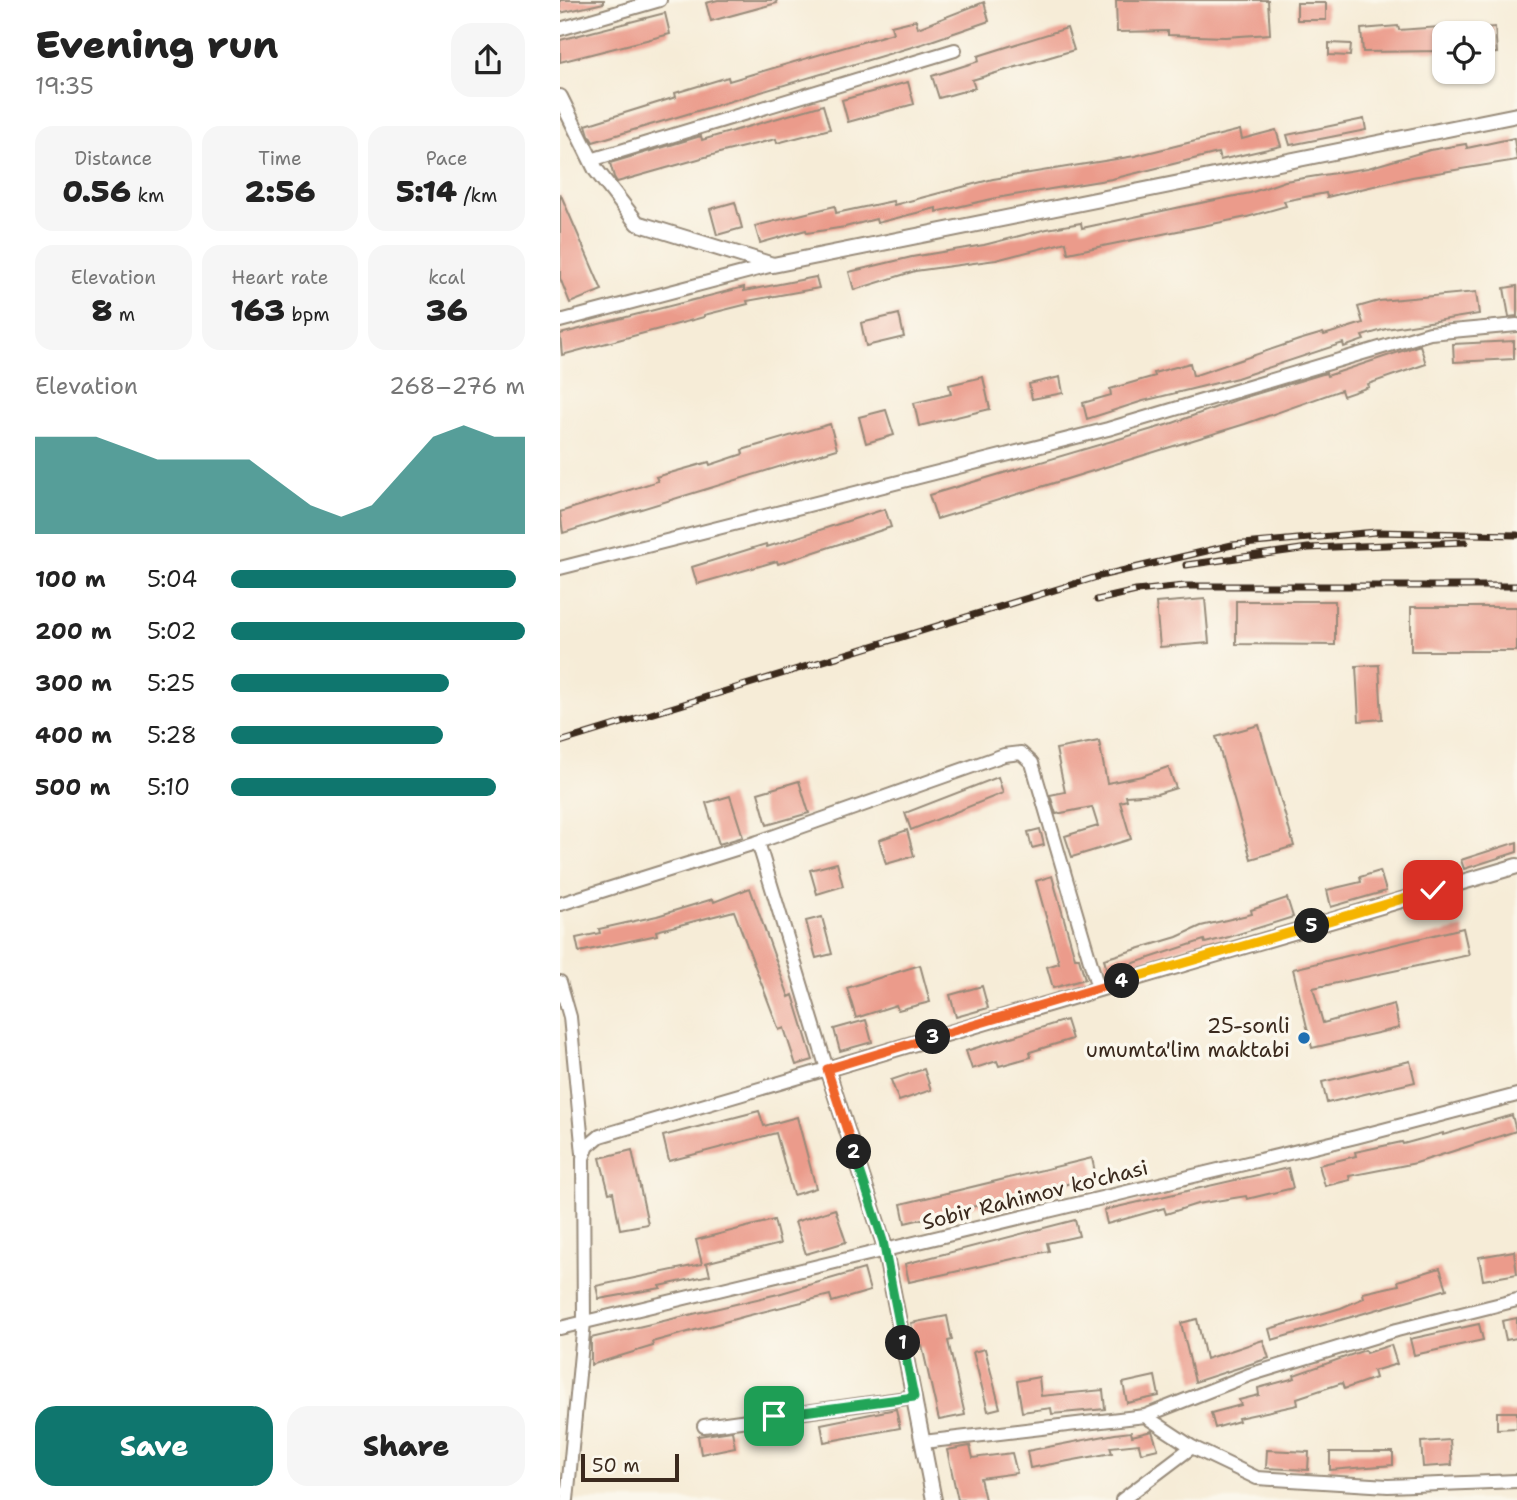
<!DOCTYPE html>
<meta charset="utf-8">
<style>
body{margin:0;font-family:"Shantell Sans",sans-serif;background:#f6f6f6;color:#222;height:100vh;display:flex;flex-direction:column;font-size:26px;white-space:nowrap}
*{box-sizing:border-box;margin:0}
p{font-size:23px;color:#767676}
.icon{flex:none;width:38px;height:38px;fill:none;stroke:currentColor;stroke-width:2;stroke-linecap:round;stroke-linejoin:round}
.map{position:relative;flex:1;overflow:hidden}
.panel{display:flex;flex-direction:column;background:#fff;width:560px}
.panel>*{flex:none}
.controls{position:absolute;left:872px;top:21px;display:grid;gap:14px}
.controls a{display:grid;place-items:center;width:63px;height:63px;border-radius:14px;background:#fff;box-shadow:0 2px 5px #0004;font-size:35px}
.scale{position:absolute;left:21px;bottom:18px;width:98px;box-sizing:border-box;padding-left:7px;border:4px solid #3b2a1e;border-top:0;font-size:19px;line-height:24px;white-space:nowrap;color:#3b2a1e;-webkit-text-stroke:5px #fbf7ec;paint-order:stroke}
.pin{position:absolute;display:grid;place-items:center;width:60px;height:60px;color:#fff;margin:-30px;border-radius:14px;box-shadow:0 4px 10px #0006}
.km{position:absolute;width:35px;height:35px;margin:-18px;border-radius:50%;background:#222;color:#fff;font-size:19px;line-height:35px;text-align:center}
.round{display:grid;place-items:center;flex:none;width:74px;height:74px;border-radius:21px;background:#f6f6f6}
.overview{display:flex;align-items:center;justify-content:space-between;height:119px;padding:0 35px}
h1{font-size:38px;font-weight:800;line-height:52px}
.metrics{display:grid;grid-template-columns:repeat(3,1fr);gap:10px;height:119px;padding:7px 35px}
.metrics div{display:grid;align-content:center;border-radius:18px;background:#f6f6f6;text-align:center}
.metrics b{font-size:30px;font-weight:800}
.metrics small{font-size:19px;font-weight:400}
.metrics p{font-size:19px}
.chart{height:196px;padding:14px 35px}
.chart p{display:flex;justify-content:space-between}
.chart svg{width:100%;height:126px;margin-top:7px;fill:#0f766e;opacity:.7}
.action{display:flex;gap:14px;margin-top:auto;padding:14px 35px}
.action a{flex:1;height:80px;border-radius:21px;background:#0f766e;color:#fff;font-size:28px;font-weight:800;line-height:80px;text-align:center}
.action a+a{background:#f6f6f6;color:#222}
ul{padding:0 35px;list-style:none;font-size:23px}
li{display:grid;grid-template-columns:112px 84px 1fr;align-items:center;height:52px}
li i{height:18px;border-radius:9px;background:#0f766e}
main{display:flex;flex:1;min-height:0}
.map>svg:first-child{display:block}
.building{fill:#eb9b8b}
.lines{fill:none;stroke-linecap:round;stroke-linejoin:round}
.minor-casing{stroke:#988b7a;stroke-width:16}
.tertiary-casing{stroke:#988b7a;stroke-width:18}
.minor{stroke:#fff;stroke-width:12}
.tertiary{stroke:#fff;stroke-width:14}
.rail-casing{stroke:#3b2a1e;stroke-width:7}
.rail{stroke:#fbf7ec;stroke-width:4.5;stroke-dasharray:13;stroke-linecap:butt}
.split-1-casing{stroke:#fff;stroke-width:14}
.split-2-casing{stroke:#fff;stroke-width:14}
.split-3-casing{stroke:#fff;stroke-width:14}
.split-4-casing{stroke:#fff;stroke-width:14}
.split-5-casing{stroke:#fff;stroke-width:14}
.split-6-casing{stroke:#fff;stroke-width:14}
.split-1{stroke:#22a559;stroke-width:9}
.split-2{stroke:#22a559;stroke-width:9}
.split-3{stroke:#f0652b;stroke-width:9}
.split-4{stroke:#f0652b;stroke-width:9}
.split-5{stroke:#f5b400;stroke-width:9}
.split-6{stroke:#f5b400;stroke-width:9}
.poi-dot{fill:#1f6fb2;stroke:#fbf7ec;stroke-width:2.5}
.labels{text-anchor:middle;stroke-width:7;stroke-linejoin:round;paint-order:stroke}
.poi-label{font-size:21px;fill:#3b2a1e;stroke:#fbf7ec;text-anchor:end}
.street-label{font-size:21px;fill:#3b2a1e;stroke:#fbf7ec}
</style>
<main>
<section class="panel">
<div class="overview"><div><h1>Evening run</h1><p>19:35</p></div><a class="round"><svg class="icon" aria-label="share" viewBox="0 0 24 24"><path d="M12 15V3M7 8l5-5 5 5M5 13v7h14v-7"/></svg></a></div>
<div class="metrics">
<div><p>Distance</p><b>0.56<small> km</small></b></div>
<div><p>Time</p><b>2:56</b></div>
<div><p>Pace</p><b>5:14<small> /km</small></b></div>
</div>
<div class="metrics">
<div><p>Elevation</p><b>8<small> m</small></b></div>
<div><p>Heart rate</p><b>163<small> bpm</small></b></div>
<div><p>kcal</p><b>36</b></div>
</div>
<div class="chart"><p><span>Elevation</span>268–276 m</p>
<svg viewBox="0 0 160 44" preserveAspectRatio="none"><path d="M0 44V10L10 10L20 10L30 14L40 18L50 18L60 18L70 18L80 26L90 34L100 38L110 34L120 22L130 10L140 6L150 10L160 10V44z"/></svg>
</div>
<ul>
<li><b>100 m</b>5:04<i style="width:97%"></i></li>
<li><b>200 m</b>5:02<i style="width:100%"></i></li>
<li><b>300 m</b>5:25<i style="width:74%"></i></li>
<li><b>400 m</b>5:28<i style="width:72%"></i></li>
<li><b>500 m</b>5:10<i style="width:90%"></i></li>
</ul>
<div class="action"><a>Save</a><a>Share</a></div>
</section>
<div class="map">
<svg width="957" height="1500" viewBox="0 0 957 1500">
<rect width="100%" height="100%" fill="#fbf7ec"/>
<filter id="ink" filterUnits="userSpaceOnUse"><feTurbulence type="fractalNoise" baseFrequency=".0143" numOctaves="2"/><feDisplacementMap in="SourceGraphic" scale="14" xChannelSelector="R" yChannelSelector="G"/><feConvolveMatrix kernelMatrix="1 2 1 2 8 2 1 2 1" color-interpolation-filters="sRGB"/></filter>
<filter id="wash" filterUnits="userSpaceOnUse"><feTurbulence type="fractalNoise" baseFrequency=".00686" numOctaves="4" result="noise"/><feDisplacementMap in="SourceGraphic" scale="28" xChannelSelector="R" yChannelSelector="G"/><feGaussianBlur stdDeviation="1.57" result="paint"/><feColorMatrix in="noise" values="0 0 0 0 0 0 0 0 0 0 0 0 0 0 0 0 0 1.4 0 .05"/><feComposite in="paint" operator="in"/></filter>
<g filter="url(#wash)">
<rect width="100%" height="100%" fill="#f6ecd7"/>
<g id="blocks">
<path class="building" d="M0 0H44V3L0 13Z
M158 0H216L217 3 151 21 146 3Z
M556 0H708L710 34 665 37 608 35V31L557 32Z
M424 2 429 21 362 44 33 142 29 135 26 125 116 97 115 93 168 77 169 81 333 33 331 26 356 20 358 28Z
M737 3H766V20H737Z
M105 13 110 34 0 62V40Z
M838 26 839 30 880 27 882 51 803 52 801 29Z
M935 27 937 53 922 54V28Z
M507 28 514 50 412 80 415 88 379 98 372 76 419 61 418 56Z
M769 43 791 44 790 56 769 55Z
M348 82 354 104 288 122 282 100Z
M263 105 270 129 217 143 216 139 163 152 57 182 54 177 50 163 141 136 142 140Z
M804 119 806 130 730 145 727 135Z
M680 130 682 139 716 130 721 146 660 160 658 153 552 179 436 198 376 212V208L317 223 316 219 285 227 247 233 246 230 200 243 195 226 275 206 276 213 333 201 334 205 433 179 575 156Z
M954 138 957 160 852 177 767 197 766 193 724 201 726 206 687 217 508 253 506 242 436 260 355 271 294 290 289 272 352 257 424 245 487 229 521 223 522 228 621 207 690 193 725 181 808 168 870 150 906 144 907 148Z
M0 193 42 290 10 303 0 278Z
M175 202 182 228 157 235 150 209Z
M256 277 259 288 187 301 188 304 144 315V317L2 355 0 334 184 287V291Z
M957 286V316L949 317 944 288Z
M916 292 919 314 826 329 802 336 804 340 784 347 783 343 677 378 583 401 527 419 523 403 551 395 550 389 595 376 594 373 630 363 633 376 739 340 763 333 764 335 803 323 798 307 819 301Z
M339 314 344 337 306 346 301 323Z
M954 341V359L894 362 893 344Z
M860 345 866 364 808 384 809 387 783 396 781 390 685 424 377 519 369 495 613 423 676 400 766 373 767 376Z
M423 377 430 409 359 426 354 403 391 394 389 385Z
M500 377 503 393 472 399 469 384Z
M326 410 334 435 306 443 299 417Z
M270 424 277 449 3 533 0 512 98 481 96 477 149 462 150 465 183 454 182 450Z
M325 509 331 527 218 564 217 561 137 584 132 567 206 544 207 547Z
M645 599 649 643 600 647 596 603Z
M676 601H775V645L676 644Z
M851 607H957V651H851Z
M819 665 822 719 799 721 796 666Z
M699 725 734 846 691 859 656 737Z
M539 741 547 783 582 776 608 767 616 788 597 794 566 796 567 800 560 802 571 839 512 857 505 836 538 826 532 807 496 814 490 795 505 792 496 749Z
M438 777 443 793 351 830 345 813Z
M239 781 249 813 207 825 198 793Z
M170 796 183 837 159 844 146 803Z
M480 829 484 845 472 848 468 832Z
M347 830 354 856 326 864 319 840Z
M957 842V852L904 869 901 860Z
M277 863 283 886 257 894 250 870Z
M820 871 826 891 771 907 767 890 801 882 800 877Z
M492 876 515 958H519L525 979 493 988 487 967 499 963 476 881Z
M190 888 229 997 233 995 253 1060 236 1065 224 1028 219 1030 174 911 96 931 97 935 19 952 16 938 40 933 39 929 97 916 153 899 154 902Z
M727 898 733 917 669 937 645 943 644 940 547 972 544 959 617 937 641 926 692 914 691 910Z
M262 917 272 954 256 958 246 921Z
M903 928 909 955 753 988 763 1023 834 1004 839 1028 752 1048 733 969Z
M360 965 370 1002 338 1010 336 1005 296 1018 287 988Z
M422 986 428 1008 396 1017 390 995Z
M306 1020 312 1042 280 1051 274 1029Z
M506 1020 512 1039 470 1052 471 1057 439 1066 437 1061 412 1069 406 1051Z
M850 1061 855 1082 767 1103 762 1082Z
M364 1069 371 1090 339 1101 331 1080Z
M199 1111 204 1126 237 1117 256 1188 233 1195 216 1133 109 1161 103 1136Z
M952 1115 956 1131 856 1163 789 1176 790 1180 765 1186 759 1165 796 1156 795 1152 842 1142 843 1144 883 1133V1135Z
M72 1150 88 1224 60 1229 53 1192 49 1193 40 1158Z
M532 1158 536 1177 345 1223 341 1204Z
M728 1168 733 1188 687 1199 686 1196 637 1204 606 1214 604 1208 547 1224 544 1210Z
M275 1209 286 1242 246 1254 235 1222Z
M214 1220 220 1244 145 1263H147L150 1275 100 1286 101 1288 39 1299 36 1286 142 1264 136 1240Z
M515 1220 519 1236 487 1243 489 1251 349 1282 345 1264Z
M954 1251 957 1274 923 1280 919 1257Z
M880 1268 887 1289 712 1340 709 1329 781 1308 804 1298 803 1293 839 1285 838 1281Z
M304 1269 310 1291 272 1302 270 1295 186 1316 92 1342 93 1346 31 1365V1338L218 1294Z
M387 1316 392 1340 388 1341 405 1415 379 1420 362 1346 356 1347 351 1323Z
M957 1318V1338L946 1340 942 1321Z
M637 1319 646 1359 703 1340 709 1358 635 1382 621 1323Z
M919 1324 923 1340 854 1355 850 1339Z
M831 1345 837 1364 813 1371 815 1378 784 1389 782 1383 737 1398 738 1405 678 1418 679 1421 655 1428 651 1413 681 1405 679 1400 699 1395 698 1388 735 1378 734 1375 805 1350 806 1353Z
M425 1349 440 1408 428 1411 413 1352Z
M595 1376 599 1396 567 1403 563 1383Z
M479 1377 481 1396 543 1390 545 1409 492 1414 491 1408 462 1412 457 1381Z
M336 1409 340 1428 264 1442 261 1424Z
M937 1412H957V1428L937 1429Z
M172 1431 175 1447 141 1454 138 1436Z
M592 1431 598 1449 581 1453 579 1444 550 1447 552 1453 470 1468 467 1451 555 1434 571 1432 572 1436Z
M890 1440 892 1465 863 1467 861 1442Z
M410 1446 413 1458 452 1453 457 1473 420 1478 425 1500H398L387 1450Z
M707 1450 749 1452 748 1470 706 1468Z
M770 1452H833V1465L770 1470Z"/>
</g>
</g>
<g filter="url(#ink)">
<use href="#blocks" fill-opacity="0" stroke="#988b7a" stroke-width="2"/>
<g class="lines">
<defs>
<path id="minor" d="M0 29 100 0
M31 160 395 50
M0 321 213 265
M0 568 548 429 870 333 957 325
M0 904 198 842 444 755 461 753 472 763 538 988
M0 982 10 1017 23 1154
M0 1328 796 1137 957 1095
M585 1416 632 1447 697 1478 828 1486 957 1481
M144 1426 354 1397
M363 1442 585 1416 689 1375 837 1330 957 1300
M7 1500 24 1322 23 1158 28 1146 40 1136 267 1069 198 842
M562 1500 632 1447"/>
<path id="tertiary" d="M0 97 36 170 77 223 213 265 957 115
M374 1500 323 1241 267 1069 957 866"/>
</defs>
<use href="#minor" class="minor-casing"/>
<use href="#tertiary" class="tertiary-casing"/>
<use href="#minor" class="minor"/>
<use href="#tertiary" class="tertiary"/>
<defs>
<path id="rail" d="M626 565 748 548 905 542
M537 600 576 591 624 586H957
M0 742 540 576 672 545 816 532 957 535"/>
</defs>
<use href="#rail" class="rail-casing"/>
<use href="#rail" class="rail"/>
</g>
</g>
<g class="lines" filter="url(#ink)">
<defs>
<path id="split-1" d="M214 1416 354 1397 343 1343"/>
<path id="split-2" d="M294 1152 323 1241 343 1343"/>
<path id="split-3" d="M294 1152 267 1069 373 1037"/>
<path id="split-4" d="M373 1037 562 981"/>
<path id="split-5" d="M562 981 752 926"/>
<path id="split-6" d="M752 926 873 890"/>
</defs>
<use href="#split-1" class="split-1-casing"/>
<use href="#split-2" class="split-2-casing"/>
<use href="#split-3" class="split-3-casing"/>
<use href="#split-4" class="split-4-casing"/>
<use href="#split-5" class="split-5-casing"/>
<use href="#split-6" class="split-6-casing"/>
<use href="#split-1" class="split-1"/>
<use href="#split-2" class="split-2"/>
<use href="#split-3" class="split-3"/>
<use href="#split-4" class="split-4"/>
<use href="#split-5" class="split-5"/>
<use href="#split-6" class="split-6"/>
</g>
<circle class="poi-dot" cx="744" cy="1038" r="7"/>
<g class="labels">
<g class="poi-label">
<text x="730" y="1033">25-sonli<tspan x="730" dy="24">umumta'lim maktabi</tspan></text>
</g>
<g class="street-label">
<text transform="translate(475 1195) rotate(-14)" y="7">Sobir Rahimov ko'chasi</text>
</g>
</g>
</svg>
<div class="controls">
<a><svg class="icon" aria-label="locate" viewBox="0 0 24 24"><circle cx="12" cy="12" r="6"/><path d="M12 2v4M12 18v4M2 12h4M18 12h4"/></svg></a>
</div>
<div class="scale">50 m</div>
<div class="pin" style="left:214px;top:1416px;background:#1e9e55"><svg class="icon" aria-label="arrive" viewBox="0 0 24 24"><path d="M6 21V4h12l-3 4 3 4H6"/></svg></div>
<div class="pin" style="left:873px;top:890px;background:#d93025"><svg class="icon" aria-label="check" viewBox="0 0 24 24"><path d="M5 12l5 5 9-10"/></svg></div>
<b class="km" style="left:343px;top:1343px">1</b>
<b class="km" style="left:294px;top:1152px">2</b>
<b class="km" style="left:373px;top:1037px">3</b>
<b class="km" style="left:562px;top:981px">4</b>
<b class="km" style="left:752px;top:926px">5</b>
</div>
</main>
